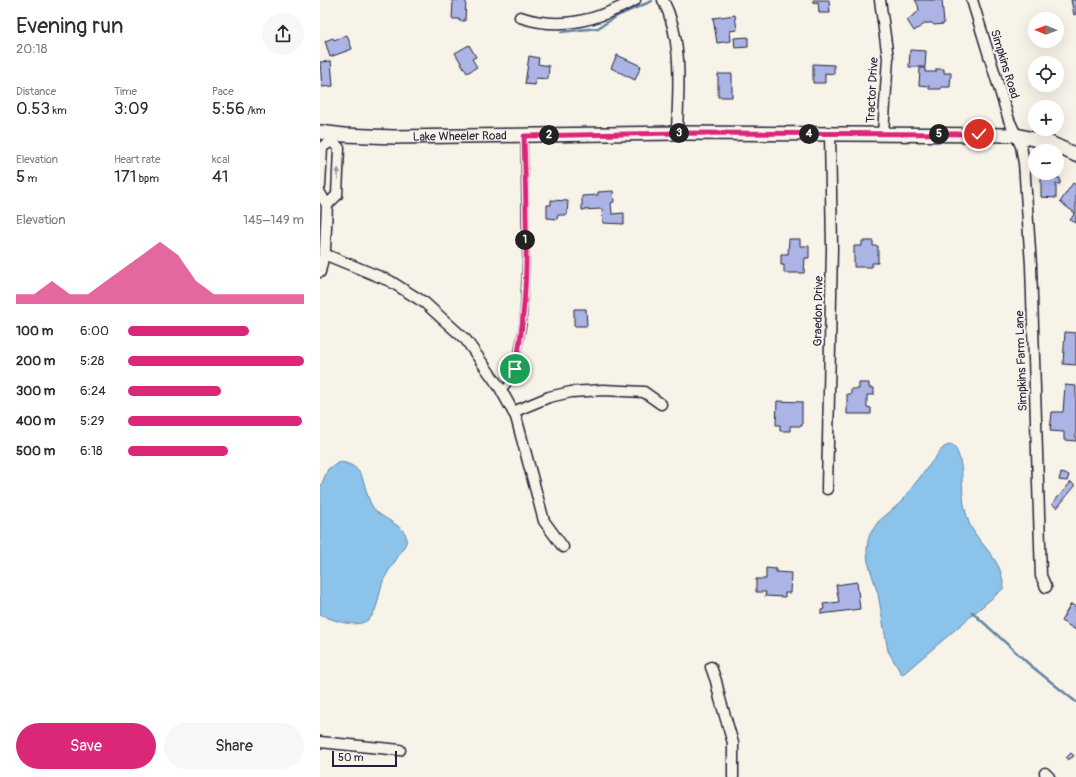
<!DOCTYPE html>
<meta charset="utf-8">
<style>
body{margin:0;font-family:Pangolin,sans-serif;background:#f7f7f7;color:#2b2b33;height:100vh;display:flex;flex-direction:column;font-size:15px;white-space:nowrap}
*{box-sizing:border-box;margin:0}
p{font-size:13px;color:#7c7c81}
.icon{flex:none;width:22px;height:22px;fill:none;stroke:currentColor;stroke-width:2;stroke-linecap:round;stroke-linejoin:round}
.map{position:relative;flex:1;overflow:hidden}
.drawer{display:flex;flex-direction:column;background:#fff;width:320px}
.drawer>*{flex:none}
.needle{width:26px;rotate:271deg}
.fabs{position:absolute;left:708px;top:12px;display:grid;gap:8px}
.fabs a{display:grid;place-items:center;width:36px;height:36px;border-radius:50%;background:#fff;box-shadow:0 4px 16px #0002;font-size:20px}
.scale{position:absolute;left:12px;bottom:10px;width:65px;box-sizing:border-box;padding-left:4px;border:2px solid #22223b;border-top:0;font-size:11px;line-height:14px;white-space:nowrap;color:#22223b;-webkit-text-stroke:3px #f7f3e8;paint-order:stroke}
.pin{position:absolute;display:grid;place-items:center;width:34px;height:34px;color:#fff;margin:-17px;border:2px solid #fff;border-radius:50%;box-shadow:0 1px 4px #0007}
.km{position:absolute;width:20px;height:20px;margin:-10px;border-radius:50%;background:#222;color:#fff;font-size:11px;line-height:20px;text-align:center}
.round{display:grid;place-items:center;flex:none;width:42px;height:42px;border-radius:21px;background:#f7f7f7}
.headline{display:flex;align-items:center;justify-content:space-between;height:68px;padding:0 16px}
h1{font-size:22px;font-weight:600;line-height:30px}
.metrics{display:grid;grid-template-columns:repeat(3,1fr);gap:6px;height:68px;padding:4px 16px}
.metrics div{display:grid;align-content:center}
.metrics b{font-size:17px;font-weight:600}
.metrics small{font-size:11px;font-weight:400}
.metrics p{font-size:11px}
.chart{height:112px;padding:8px 16px}
.chart p{display:flex;justify-content:space-between}
.chart svg{width:100%;height:72px;margin-top:4px;fill:#db2777;opacity:.7}
.cta{display:flex;gap:8px;margin-top:auto;padding:8px 16px}
.cta a{flex:1;height:46px;border-radius:24px;background:#db2777;color:#fff;font-size:16px;font-weight:600;line-height:46px;text-align:center}
.cta a+a{background:#f7f7f7;color:#2b2b33}
ul{padding:0 16px;list-style:none;font-size:13px}
li{display:grid;grid-template-columns:64px 48px 1fr;align-items:center;height:30px}
li i{height:10px;border-radius:5px;background:#db2777}
main{display:flex;flex:1;min-height:0}
.map>svg:first-child{display:block}
.water{fill:#8cc3ea;stroke:#6283a4}
.lines{fill:none;stroke-linecap:round;stroke-linejoin:round}
.stream{stroke:#6283a4;stroke-width:2.5}
.building{fill:#abb4e4;stroke:#22223b}
.service-casing{stroke:#22223b;stroke-width:8}
.minor-casing{stroke:#22223b;stroke-width:13}
.tertiary-casing{stroke:#22223b;stroke-width:16}
.service{stroke:#f7f3e8;stroke-width:5}
.minor{stroke:#f7f3e8;stroke-width:10}
.tertiary{stroke:#f7f3e8;stroke-width:13}
.oneway{fill:#97959a}
.route-casing{stroke:#fff;stroke-width:8}
.route{stroke:#db2777;stroke-width:5}
.labels{text-anchor:middle;stroke-width:4;stroke-linejoin:round;paint-order:stroke}
.street-label{font-size:12px;fill:#22223b;stroke:#f7f3e8}
</style>
<main>
<section class="drawer">
<div class="headline"><div><h1>Evening run</h1><p>20:18</p></div><a class="round"><svg class="icon" aria-label="share" viewBox="0 0 24 24"><path d="M12 15V3M7 8l5-5 5 5M5 13v7h14v-7"/></svg></a></div>
<div class="metrics">
<div><p>Distance</p><b>0.53<small> km</small></b></div>
<div><p>Time</p><b>3:09</b></div>
<div><p>Pace</p><b>5:56<small> /km</small></b></div>
</div>
<div class="metrics">
<div><p>Elevation</p><b>5<small> m</small></b></div>
<div><p>Heart rate</p><b>171<small> bpm</small></b></div>
<div><p>kcal</p><b>41</b></div>
</div>
<div class="chart"><p><span>Elevation</span>145–149 m</p>
<svg viewBox="0 0 160 44" preserveAspectRatio="none"><path d="M0 44V38L10 38L20 30L30 38L40 38L50 30L60 22L70 14L80 6L90 14L100 30L110 38L120 38L130 38L140 38L150 38L160 38V44z"/></svg>
</div>
<ul>
<li><b>100 m</b>6:00<i style="width:69%"></i></li>
<li><b>200 m</b>5:28<i style="width:100%"></i></li>
<li><b>300 m</b>6:24<i style="width:53%"></i></li>
<li><b>400 m</b>5:29<i style="width:99%"></i></li>
<li><b>500 m</b>6:18<i style="width:57%"></i></li>
</ul>
<div class="cta"><a>Save</a><a>Share</a></div>
</section>
<div class="map">
<svg width="756" height="777" viewBox="0 0 756 777">
<rect width="100%" height="100%" fill="#f7f3e8"/>
<filter id="ink" filterUnits="userSpaceOnUse"><feTurbulence type="fractalNoise" baseFrequency=".025" numOctaves="2"/><feDisplacementMap in="SourceGraphic" scale="8" xChannelSelector="R" yChannelSelector="G"/><feConvolveMatrix kernelMatrix="1 2 1 2 8 2 1 2 1" color-interpolation-filters="sRGB"/></filter>
<g filter="url(#ink)">
<path class="water" d="M629 445H633C646 461 640 490 645 509 647 517 649 525 654 532 662 545 674 555 680 570 682 576 683 582 684 588L582 675 568 651 558 594 548 562 547 550 548 541 550 534 558 522 580 503 621 450 624 447Z
M20 462C51 466 40 494 56 511 64 520 94 529 85 545 79 557 70 567 64 579 59 590 59 604 53 614 44 632 13 621 0 614V488L8 469Z"/>
<g class="lines">
<path class="stream" d="M241 32 278 28 299 15 332 1
M652 612 710 665 756 702"/>
</g>
<path class="building" d="M133 0H146L145 21H139V19H132Z
M493 0H509L510 13H499L498 2 493 3Z
M595 0H622L624 24 614 25 612 23H606L594 31 587 20 599 11 598 5Z
M751 0H756V14L754 15Z
M415 15 417 30 410 31 411 41 397 43 393 18Z
M27 35 32 49 10 57 5 41 13 38 14 40Z
M428 37V47L415 48 414 38Z
M149 45 156 57 152 59 157 67 147 73 135 53Z
M590 50 606 51 605 67H589Z
M297 55 321 66 315 80 291 68Z
M209 56 219 58 218 64 229 66 228 79 216 78 215 85 205 84Z
M11 61 13 86 2 87 0 62Z
M493 64 514 65V74L505 73V83H493Z
M600 68H605V72H616V69H624V73H631L630 87H621V89H609V86L599 85Z
M398 74H412V97H398Z
M721 177 740 178V184H736V198L721 197Z
M753 183 756 185V223L750 220 755 213 740 202Z
M293 191 294 202 291 203 292 214 304 213V224L283 223 282 209 262 210V196L278 195V192Z
M231 200 248 201 247 215H238L237 219 227 218V205H231Z
M469 239H480V246H489V258H485L484 273H464V265H461V254H468Z
M542 241H553V246H558V263H552V267H534V246H542Z
M254 309H266L267 326H254Z
M745 332 756 333V365L743 364Z
M539 383H549V388H554V395H547V407L551 408V414H527V394H531V389H539Z
M745 385 756 386V441L744 440V432L730 431 732 412H743Z
M457 401 482 402V426H470V431H460V425H456Z
M741 473 749 475 747 481 739 480Z
M751 482 755 486 737 508 732 504Z
M446 568 456 569V572L471 573 470 593H465V597L445 596 446 592H436V579H446Z
M537 582 540 609 501 614V610L504 609 503 604 519 602 516 585Z
M751 604 756 607V630L741 621Z
M751 753 754 756 748 760 746 758Z"/>
<g class="lines">
<defs>
<path id="service" d="M182 391 193 378 203 324 206 260 204 136"/>
<path id="minor" d="M343 0C364 41 358 89 357 133
M560 0 568 58 563 134
M652 0 689 120 701 146 704 163 711 265 721 576 726 587
M200 17C241 31 278 20 315 0
M0 186 2 147 12 141
M0 193 7 205 5 249 0 272
M7 205 17 195 19 148 12 141 13 133
M4 254 70 281 105 303 146 340 180 388 196 417 224 521 243 547
M193 412 229 397 251 392 283 390 324 392 341 404
M507 489 512 248 510 134
M391 667 396 681 400 699 413 743V777
M0 742 80 750
M725 773 729 777"/>
<g id="tertiary">
<path id="s1" d="M0 132 24 135 74 137 357 133 696 135 730 143 756 155"/>
</g>
</defs>
<use href="#service" class="service-casing"/>
<use href="#minor" class="minor-casing"/>
<use href="#tertiary" class="tertiary-casing"/>
<use href="#service" class="service"/>
<use href="#minor" class="minor"/>
<use href="#tertiary" class="tertiary"/>
</g>
<defs><path id="oneway-solid" d="M-6-.8H1V-3.2L6.5 0L1 3.2V.8H-6Z"/></defs>
<use class="oneway" href="#oneway-solid" transform="translate(18 174) rotate(-87)"/>
</g>
<g class="lines" filter="url(#ink)">
<defs>
<path id="route" d="M195 369C211 293 206 213 204 136L357 133 659 134"/>
</defs>
<use href="#route" class="route-casing"/>
<use href="#route" class="route"/>
</g>
<g class="labels">
<g class="street-label">
<text transform="translate(685 64) rotate(73)" y="4">Simpkins Road</text>
<text transform="translate(552 90) rotate(-87)" y="4">Tractor Drive</text>
<text dy="4" stroke="none"><textPath href="#s1" startOffset="140">Lake Wheeler Road</textPath></text>
<text transform="translate(498 311) rotate(-89)" y="4">Graedon Drive</text>
<text transform="translate(701 361) rotate(-92)" y="4">Simpkins Farm Lane</text>
</g>
</g>
</svg>
<div class="fabs">
<a><svg class="needle" viewBox="-14 -14 28 28"><path d="M0-13l5 13h-10z" fill="#e53935"/><path d="M0 13l5-13h-10z" fill="#7c7c81"/></svg></a>
<a><svg class="icon" aria-label="locate" viewBox="0 0 24 24"><circle cx="12" cy="12" r="6"/><path d="M12 2v4M12 18v4M2 12h4M18 12h4"/></svg></a>
<a>+</a>
<a>−</a>
</div>
<div class="scale">50 m</div>
<div class="pin" style="left:195px;top:369px;background:#1e9e55"><svg class="icon" aria-label="arrive" viewBox="0 0 24 24"><path d="M6 21V4h12l-3 4 3 4H6"/></svg></div>
<div class="pin" style="left:659px;top:134px;background:#d93025"><svg class="icon" aria-label="check" viewBox="0 0 24 24"><path d="M5 12l5 5 9-10"/></svg></div>
<b class="km" style="left:205px;top:240px">1</b>
<b class="km" style="left:229px;top:135px">2</b>
<b class="km" style="left:359px;top:133px">3</b>
<b class="km" style="left:489px;top:134px">4</b>
<b class="km" style="left:619px;top:134px">5</b>
</div>
</main>
